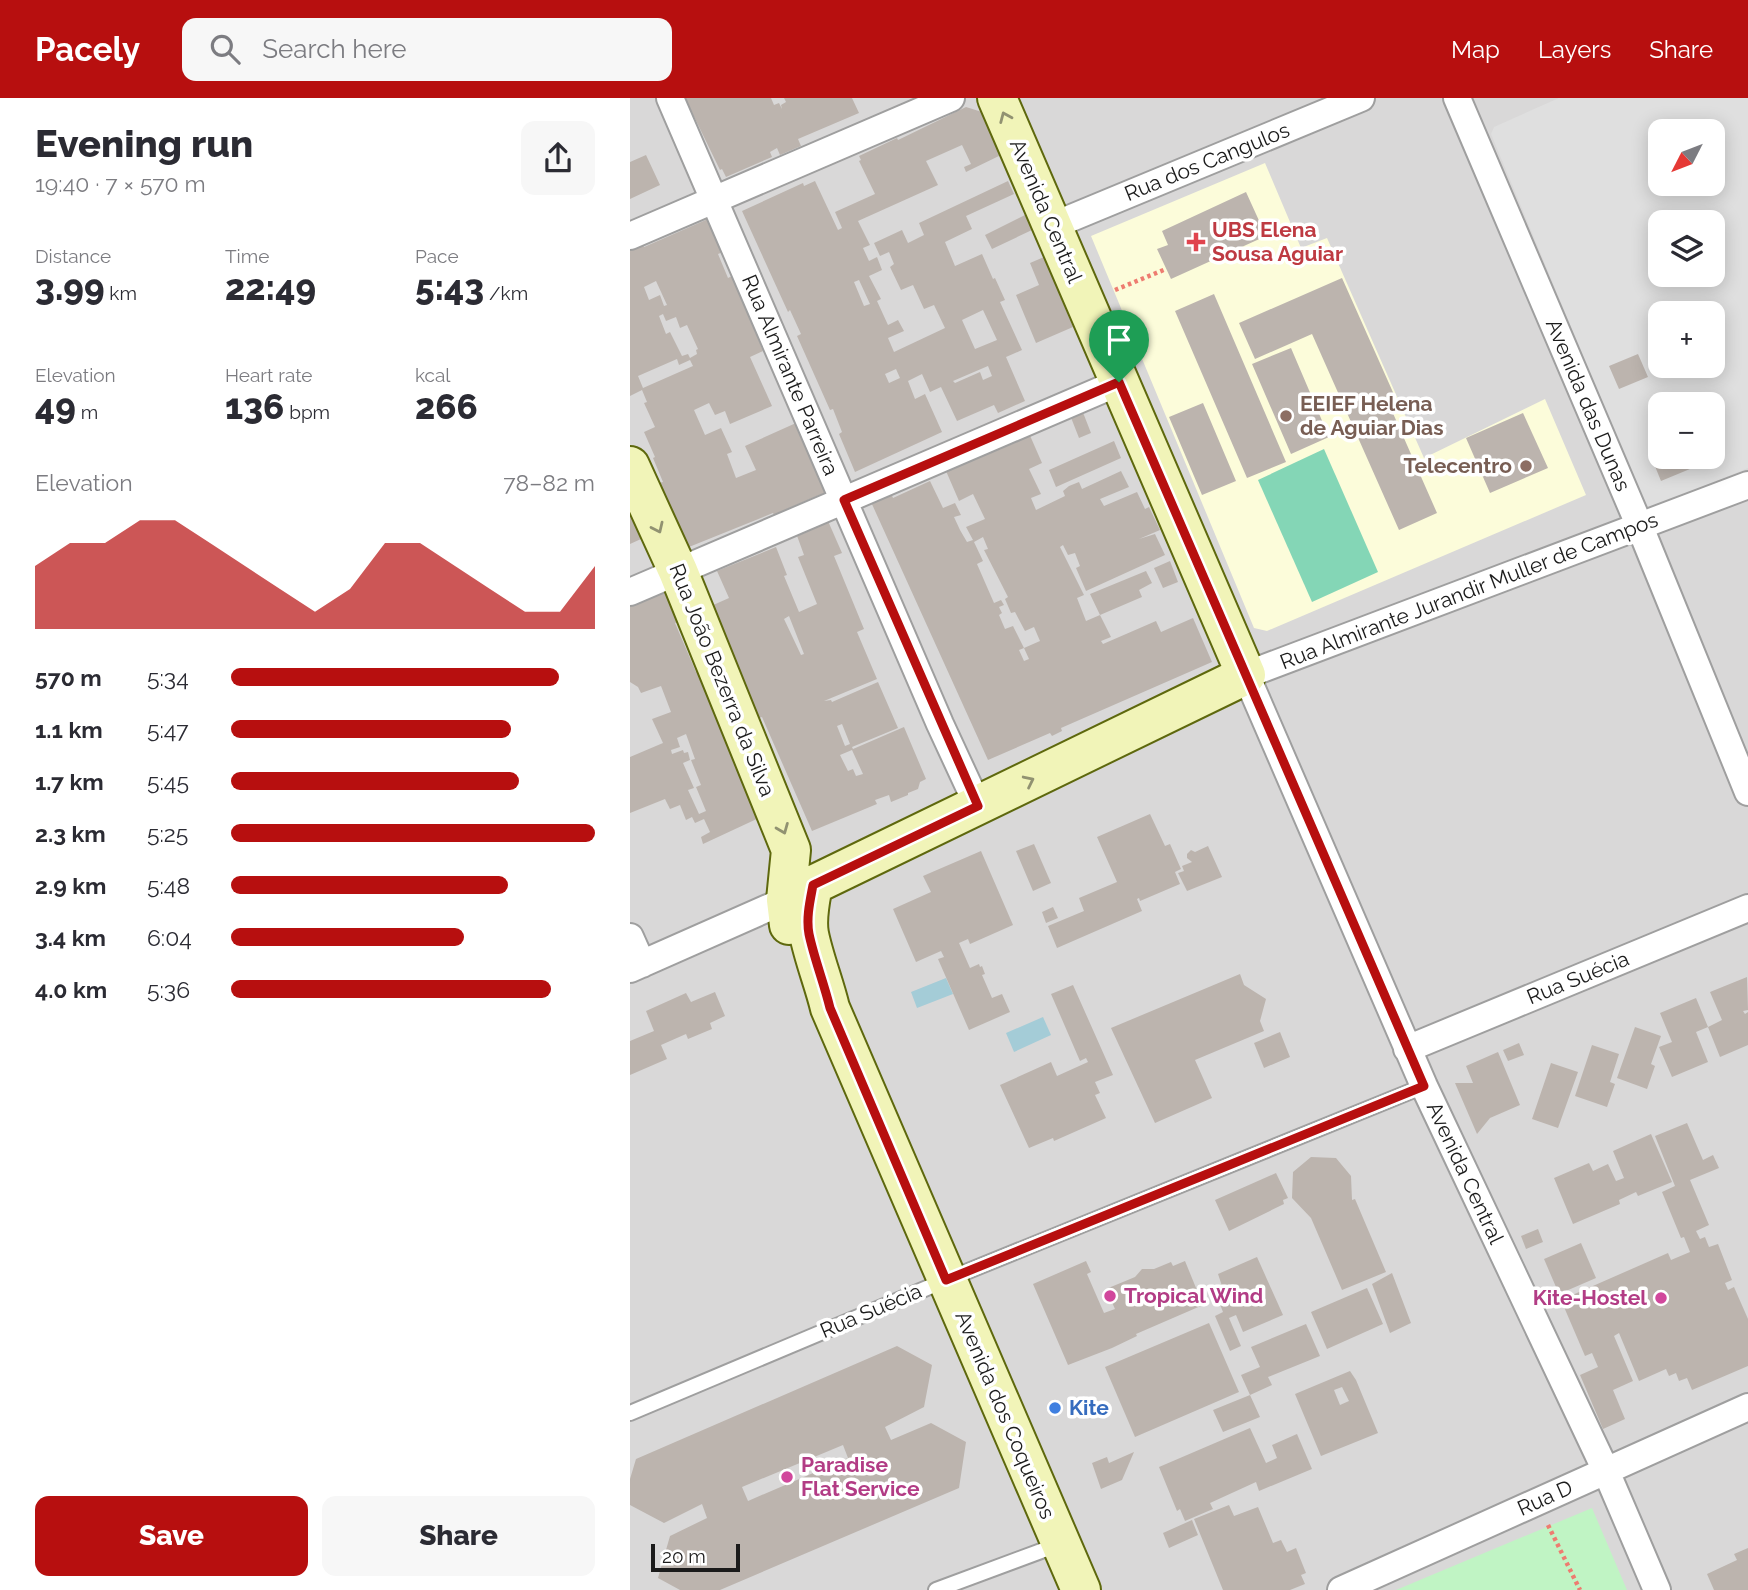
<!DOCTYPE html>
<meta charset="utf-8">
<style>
body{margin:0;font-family:Raleway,sans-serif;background:#f7f7f7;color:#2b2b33;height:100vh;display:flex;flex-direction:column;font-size:26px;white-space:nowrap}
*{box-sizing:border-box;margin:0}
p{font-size:23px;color:#7c7c81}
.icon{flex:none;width:38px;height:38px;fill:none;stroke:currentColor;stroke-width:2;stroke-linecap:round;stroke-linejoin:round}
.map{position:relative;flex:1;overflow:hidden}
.sheet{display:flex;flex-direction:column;background:#fff;width:630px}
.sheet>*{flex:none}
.needle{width:46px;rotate:228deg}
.controls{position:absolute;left:1018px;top:21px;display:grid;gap:14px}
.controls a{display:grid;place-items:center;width:77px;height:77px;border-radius:14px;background:#fff;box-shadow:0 4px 18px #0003;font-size:35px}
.scale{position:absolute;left:21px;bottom:18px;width:89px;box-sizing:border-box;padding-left:7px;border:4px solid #1b1b1b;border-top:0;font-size:19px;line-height:24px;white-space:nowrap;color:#1b1b1b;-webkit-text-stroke:5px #fff;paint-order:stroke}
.pin{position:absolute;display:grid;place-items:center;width:60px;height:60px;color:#fff;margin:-72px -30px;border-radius:50% 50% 50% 0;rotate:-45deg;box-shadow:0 0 7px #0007}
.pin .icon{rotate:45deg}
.round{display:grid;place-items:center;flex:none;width:74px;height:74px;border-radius:14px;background:#f7f7f7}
.summary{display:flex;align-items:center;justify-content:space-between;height:119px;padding:0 35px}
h1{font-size:38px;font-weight:800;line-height:52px}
.metrics{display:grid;grid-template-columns:repeat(3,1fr);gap:10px;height:119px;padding:7px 35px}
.metrics div{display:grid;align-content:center}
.metrics b{font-size:35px;font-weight:800}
.metrics small{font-size:19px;font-weight:400}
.metrics p{font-size:19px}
.chart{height:196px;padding:14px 35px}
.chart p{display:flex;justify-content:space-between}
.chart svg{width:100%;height:126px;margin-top:7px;fill:#b70f0f;opacity:.7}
.action{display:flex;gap:14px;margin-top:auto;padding:14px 35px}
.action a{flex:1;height:80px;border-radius:14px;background:#b70f0f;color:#fff;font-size:28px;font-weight:800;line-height:80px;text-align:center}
.action a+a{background:#f7f7f7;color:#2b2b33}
ul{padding:0 35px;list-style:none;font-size:23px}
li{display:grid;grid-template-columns:112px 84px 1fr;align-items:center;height:52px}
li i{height:18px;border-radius:9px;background:#b70f0f}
header{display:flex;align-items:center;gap:42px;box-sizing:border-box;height:98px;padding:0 35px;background:#b70f0f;color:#fff}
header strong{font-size:33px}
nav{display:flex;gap:38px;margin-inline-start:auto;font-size:24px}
.search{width:490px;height:63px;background:#f7f7f7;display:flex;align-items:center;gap:18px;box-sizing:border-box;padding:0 24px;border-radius:14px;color:#7c7c81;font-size:26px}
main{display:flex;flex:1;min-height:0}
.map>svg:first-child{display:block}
.residential{fill:#d9d8d8;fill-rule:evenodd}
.education{fill:#fcfcda}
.park{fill:#c0f4c4}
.pitch{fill:#84d6b6}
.parking{fill:#dfdfdf;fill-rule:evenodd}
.water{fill:#a4ccd7}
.building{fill:#bcb4ae;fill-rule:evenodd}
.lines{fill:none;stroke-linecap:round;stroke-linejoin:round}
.lane-casing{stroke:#9f9f9f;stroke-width:18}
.street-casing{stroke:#9f9f9f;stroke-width:30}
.secondary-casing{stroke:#5e680d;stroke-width:42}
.path{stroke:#ee7c70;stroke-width:4.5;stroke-dasharray:3.5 3.5;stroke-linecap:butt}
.lane{stroke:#fff;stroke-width:14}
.street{stroke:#fff;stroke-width:26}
.secondary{stroke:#f1f4b8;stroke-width:38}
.oneway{stroke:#919271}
.route-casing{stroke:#fff;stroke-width:14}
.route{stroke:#b70f0f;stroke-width:9}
.health-dot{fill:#e0444e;stroke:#fff;stroke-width:2.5}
.education-dot{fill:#8d6e63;stroke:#fff;stroke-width:2.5}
.hotel-dot{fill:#d1479c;stroke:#fff;stroke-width:2.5}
.shop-dot{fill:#3f7fe0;stroke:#fff;stroke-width:2.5}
.labels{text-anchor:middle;stroke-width:7;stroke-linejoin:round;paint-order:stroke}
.street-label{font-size:21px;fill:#1b1b1b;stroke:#fff}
.health-label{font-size:21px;font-weight:bold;fill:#be3a42;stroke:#fff;text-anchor:start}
.education-label{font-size:21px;font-weight:bold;fill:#785e54;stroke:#fff;text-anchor:start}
.hotel-label{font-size:21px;font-weight:bold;fill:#b23c85;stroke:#fff;text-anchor:start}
.shop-label{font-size:21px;font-weight:bold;fill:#366cbe;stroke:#fff;text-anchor:start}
</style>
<header>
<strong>Pacely</strong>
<div class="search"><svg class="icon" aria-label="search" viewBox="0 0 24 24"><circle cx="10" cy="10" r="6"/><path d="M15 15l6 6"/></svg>Search here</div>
<nav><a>Map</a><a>Layers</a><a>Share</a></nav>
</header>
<main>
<section class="sheet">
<div class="summary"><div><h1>Evening run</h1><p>19:40 · 7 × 570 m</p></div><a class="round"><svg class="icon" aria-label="share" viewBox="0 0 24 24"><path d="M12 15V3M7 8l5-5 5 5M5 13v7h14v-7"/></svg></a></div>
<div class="metrics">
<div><p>Distance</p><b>3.99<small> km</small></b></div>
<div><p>Time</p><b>22:49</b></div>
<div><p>Pace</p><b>5:43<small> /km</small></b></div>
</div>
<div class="metrics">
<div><p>Elevation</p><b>49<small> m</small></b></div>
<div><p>Heart rate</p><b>136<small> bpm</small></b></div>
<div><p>kcal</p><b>266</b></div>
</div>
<div class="chart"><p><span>Elevation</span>78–82 m</p>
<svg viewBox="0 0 160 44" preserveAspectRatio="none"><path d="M0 44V22L10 14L20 14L30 6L40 6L50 14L60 22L70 30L80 38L90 30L100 14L110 14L120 22L130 30L140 38L150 38L160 22V44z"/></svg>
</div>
<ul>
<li><b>570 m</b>5:34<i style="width:90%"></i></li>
<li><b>1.1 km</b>5:47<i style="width:77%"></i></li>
<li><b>1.7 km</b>5:45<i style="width:79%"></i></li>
<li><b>2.3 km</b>5:25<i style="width:100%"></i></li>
<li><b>2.9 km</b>5:48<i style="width:76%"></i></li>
<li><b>3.4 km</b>6:04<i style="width:64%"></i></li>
<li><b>4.0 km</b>5:36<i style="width:88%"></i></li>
</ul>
<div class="action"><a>Save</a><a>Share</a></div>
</section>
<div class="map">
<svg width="1118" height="1492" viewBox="0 0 1118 1492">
<rect width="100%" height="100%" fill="#ece8e1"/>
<path class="residential" d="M0 0H1118V1492H0ZM1031 33H1083V86H1031ZM1031 124H1083V177H1031ZM1031 215H1083V268H1031ZM1031 306H1083V359H1031Z"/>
<path class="education" d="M635 65 671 150 697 140 794 360 915 301 956 397 637 533 624 530 461 138Z"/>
<path class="park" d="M962 1410 997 1492H766Z"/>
<path class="pitch" d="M694 351 748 474 682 504 628 382Z"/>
<path class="parking" d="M929 0H1118V370L1020 410 1015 407 861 36 864 29ZM1031 33H1083V86H1031ZM1031 124H1083V177H1031ZM1031 215H1083V268H1031ZM1031 306H1083V359H1031Z"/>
<path class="water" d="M316 880 323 896 287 910 281 894Z
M413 919 421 937 384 954 376 935Z"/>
<path class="building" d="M55 0H141L144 7 149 5 152 11 151 7 156 4 154 0H222L229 15 168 41 171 48 150 57 147 50 140 54 142 59 96 79 92 71 90 72Z
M336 9 352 14 371 57 336 74 334 69 341 66 332 47 296 63 308 87 228 123 240 147 233 150 239 163 247 159 252 172 239 178 251 201 247 203 258 227 268 222 274 233 258 240 264 254 315 230 304 207 294 211 283 187 271 192 260 169 264 166 259 154 250 158 244 145 272 132 278 145 294 137 289 125 378 83 384 96 336 118 342 131 315 144 325 168 352 156 363 181 365 180 375 202 370 204 392 252 376 259 395 303 368 315 364 307 327 323 311 289 300 294 292 276 278 283 285 301 295 296 312 334 225 374 209 336 212 334 203 311 200 312 167 238 171 236 160 212 158 214 112 113 173 85 174 88 185 83 208 132 212 130 205 114 245 96 229 63 231 62 229 58 267 40 268 42ZM229 182 240 206 234 208 224 184ZM353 212 367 242 345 251 332 222ZM358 268 362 278 353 282 350 274 325 285 323 283ZM266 271 270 280 259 285 255 276Z
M16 57 30 87 0 101V64Z
M616 94 636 138 541 181 527 151 538 147 532 133Z
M395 117 402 132 362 151 355 137Z
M78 121 93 154 88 156 98 180 102 178 108 190 133 253 120 259 142 308 100 326 95 313 85 317 79 305 64 312 75 337 91 330 102 354 97 356 106 380 126 372 115 348 166 325 196 394 157 411 158 413 145 419 143 415 54 451 29 385 33 384 23 360 25 359 14 334 25 329 14 305 17 304 12 292 0 298V149L12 144 14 149ZM26 183 37 207 34 208 30 197 19 202 14 189ZM33 216 36 223 46 219 50 230 57 227 68 251 66 252 67 256 60 260 58 256 52 258 40 234 36 236 29 218ZM47 261 49 267 60 262 63 268 13 290 8 278Z
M414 159 443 229 406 245 386 197 409 187 400 165Z
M712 180 770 310 762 313 807 415 769 432 682 236 625 261 609 225Z
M584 196 656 364 617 380 545 213Z
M661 250 699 339 661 356 622 266Z
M1008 256 1018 279 989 291 979 268Z
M573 305 606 383 572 397 539 319Z
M452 312 461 335 449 340 440 317Z
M893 315 918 370 860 395 836 340Z
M398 333 412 365 399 371 411 396 401 400 406 412 435 398 433 393 439 388 449 384 452 391 491 373 499 389 470 401 474 408 507 394 515 411 519 409 530 432 509 441 525 436 535 457 456 493 446 470 450 468 445 455 438 457 433 447 430 449 454 497 447 500 456 523 470 517 460 496 516 473 522 485 509 492 512 499 470 517 481 539 471 543 473 546 526 523 531 534 563 520 582 564 431 630 432 633 422 638 420 635 358 662 241 404 261 395 263 400 300 383 313 410 325 405 331 417 324 419 330 432 337 444 343 442 336 429 355 421 343 396 329 403 316 373ZM353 439 358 451 354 452 378 499 375 501 381 515 385 514 395 533 404 529 410 543 394 550 399 561 394 563 389 552 394 550 383 528 375 531 369 517 372 515 369 509 374 507 371 502 364 505 347 466 353 463 344 444Z
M484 343 491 360 426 389 419 372Z
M1031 352V359H1083L1084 361 1031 383 1020 356Z
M0 416 11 441 0 446Z
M198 423 212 455 204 458 234 531 227 534 247 581 194 603 201 602 202 604 248 584 268 630 222 649 223 651 274 629 296 681 290 684 288 691 278 695V697L261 704 259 697 245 702 247 706 182 733 132 619 127 621 81 508 99 500 87 473 146 449 157 477 154 478 169 514 187 506 168 459 174 457 166 435ZM159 518 174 556 171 557 154 521ZM212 626 220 646 215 648 207 628ZM222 652 233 676 226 678 223 671 218 673 210 657Z
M540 463 548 484 533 490 524 470Z
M34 491 49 524 45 525 66 574H68L131 719 73 746 71 739 80 734 74 721 65 725 62 719 56 722 50 707 40 711 35 701 0 715V659L33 645 22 621 41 614 31 588 11 595 8 589 0 584V506ZM56 636 65 661 61 662 71 687 66 689 76 713 69 716 58 692 64 690 53 665 60 662 58 654 54 655 53 652 42 656 41 652 50 649 47 640Z
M520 716 535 748 540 746 551 771 545 774 550 786 510 803 509 800 507 801 512 813 427 850 418 828 454 813 449 800 487 784 467 739Z
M404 746 421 785 403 793 386 753Z
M578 748 592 779 557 793 548 775 554 773 552 768 562 764 557 760V756L561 752 565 754Z
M351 753 383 827 340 846 338 841 329 845 340 870 349 866 350 869 352 868 355 876 352 877 362 900 372 896 380 914 339 932 308 861 314 859 311 853 286 864 263 811 301 794 293 778Z
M423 809 428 820 416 825 412 814Z
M610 876 614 887 636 901 630 923 634 933 565 962 582 1000 525 1025 481 930Z
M1117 879 1118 912 1113 913 1115 916 1118 914V947L1090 959 1078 929 1066 934 1078 964 1042 979 1029 949 1042 944 1030 915 1066 900 1078 929 1092 922 1080 894Z
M443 887 483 977 465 984 470 995 465 997 476 1020 424 1043 423 1040 399 1050 370 987 421 964 427 978 458 964 456 960 450 963 421 896Z
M85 894 95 918 80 925 82 931 58 941 56 936 31 947 37 961 0 977V943L24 933 16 913 56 895 61 904Z
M1005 929 1031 938 1021 966 1025 968 1017 991 987 980Z
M650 934 660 959 634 970 624 945Z
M889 945 894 957 878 963 873 952Z
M962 947 989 956 980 984 985 986 977 1009 945 998Z
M868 954 890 1007 860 1020 847 1036 825 985H843L836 968Z
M921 965 948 974 928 1030 902 1021Z
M1057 1025 1073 1062 1083 1057 1089 1070 1060 1082 1079 1127 1066 1133 1070 1141 1075 1139 1079 1149 1088 1146 1102 1182 1095 1185 1098 1192 1104 1189 1118 1221V1268L1062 1292 1057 1280 1049 1283 1046 1275 1039 1278 1036 1271 1009 1283 989 1235 984 1238 1003 1283 983 1292 995 1321 973 1331 950 1277 968 1269 962 1255 955 1258 931 1202 1038 1155 1041 1162 1060 1154 1054 1139 1051 1140 1032 1094 1045 1088 1025 1038Z
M1021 1036 1042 1084 1008 1098 1006 1094 989 1102 990 1106 943 1126 924 1080 959 1065 963 1073 978 1066 986 1083 994 1080 983 1053Z
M681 1059 706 1060 721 1078 722 1102 725 1101 756 1174 712 1192 681 1120 662 1100 663 1074Z
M646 1075 658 1100 653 1102 654 1106 599 1133 585 1102Z
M908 1131 913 1144 896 1151 891 1138Z
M951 1145 966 1180 929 1196 914 1161Z
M627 1159 653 1217 613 1234 606 1217 599 1220 611 1248 600 1253 585 1218 593 1214 584 1191 592 1188 588 1176Z
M456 1163 461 1174 457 1176 474 1215 485 1211 476 1191 505 1179 512 1171H524L541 1164 543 1168 555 1163 573 1207 506 1236 507 1238 482 1250 438 1267 403 1186Z
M762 1175 781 1225 760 1235 742 1186Z
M737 1190 753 1226 697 1251 681 1214Z
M579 1225 609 1294 505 1339 475 1269Z
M676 1226 690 1258 638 1279 642 1287 620 1297 611 1277 630 1269 621 1249Z
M267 1248 302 1267 294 1309 255 1329 261 1342 301 1325 336 1344 329 1390 90 1492H50L28 1480 40 1438 77 1420 72 1406 34 1425 0 1407V1381L6 1361ZM213 1347 218 1360 118 1403 112 1389Z
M720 1273 726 1282 748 1335 691 1358 665 1296ZM712 1289 719 1303 710 1307 704 1292Z
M620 1297 630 1319 593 1334 583 1312Z
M620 1330 636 1365 647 1360 642 1347 667 1336 682 1371 629 1393 626 1384 580 1405 583 1411 555 1423 550 1411 547 1413 529 1369Z
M504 1354 492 1382 471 1391 462 1365 477 1359 479 1365Z
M599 1407 604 1418 628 1409 643 1445 651 1442 657 1454 666 1450 676 1475 671 1477 675 1486 660 1492H593L564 1421Z
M562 1422 568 1437 539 1450 533 1435Z
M1118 1450V1492H1084L1077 1476 1107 1462 1104 1456Z"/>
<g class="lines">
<defs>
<path id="lane" d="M0 1315 316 1182 794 988
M306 1492 430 1446"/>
<path id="street" d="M40 0 310 626 348 708
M827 0 1010 429 1118 694
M422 128 731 0
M0 138 321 0
M0 494 490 284
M0 839 12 866
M0 871 156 802
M777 951 1118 810
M711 1492 1118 1309
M1027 1492 976 1373 794 988 616 577 1118 387"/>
<path id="secondary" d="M367 0 616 577 183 787C180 803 176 820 179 836 184 861 194 885 200 910L451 1492
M0 368 48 473 161 752 156 802 159 827"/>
</defs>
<use href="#lane" class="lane-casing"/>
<use href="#street" class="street-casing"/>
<use href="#secondary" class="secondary-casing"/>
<path class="path" d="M485 192 536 171
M918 1427 950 1492"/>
<use href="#lane" class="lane"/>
<use href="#street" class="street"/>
<use href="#secondary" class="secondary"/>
</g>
<defs><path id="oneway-chevron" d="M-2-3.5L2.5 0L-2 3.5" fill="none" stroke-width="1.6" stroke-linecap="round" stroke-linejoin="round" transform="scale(1.75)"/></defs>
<g class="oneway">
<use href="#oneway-chevron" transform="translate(375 19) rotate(-113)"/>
<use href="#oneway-chevron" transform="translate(28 430) rotate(65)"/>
<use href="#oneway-chevron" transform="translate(399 683) rotate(-26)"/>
<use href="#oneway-chevron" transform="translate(153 731) rotate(68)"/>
</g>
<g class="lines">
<defs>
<path id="route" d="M489 284 794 988 316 1182 200 910C194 885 184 860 179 836 176 820 180 803 183 787L348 708 214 402Z"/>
</defs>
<use href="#route" class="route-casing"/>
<use href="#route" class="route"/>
</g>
<path class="health-dot" d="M562.5 133.5h7v7h7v7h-7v7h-7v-7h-7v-7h7z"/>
<g class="education-dot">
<circle cx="656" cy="318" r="7"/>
<circle cx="896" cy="368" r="7"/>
</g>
<g class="hotel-dot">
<circle cx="480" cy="1198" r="7"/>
<circle cx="1031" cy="1200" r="7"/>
<circle cx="157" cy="1379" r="7"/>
</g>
<circle class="shop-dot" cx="425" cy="1310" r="7"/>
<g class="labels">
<g class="street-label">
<text transform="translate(577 64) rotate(-22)" y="7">Rua dos Cangulos</text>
<text transform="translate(416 113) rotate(67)" y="7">Avenida Central</text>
<text transform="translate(160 277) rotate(67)" y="7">Rua Almirante Parreira</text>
<text transform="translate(958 307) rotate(67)" y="7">Avenida das Dunas</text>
<text transform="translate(839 493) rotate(-21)" y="7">Rua Almirante Jurandir Muller de Campos</text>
<text transform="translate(92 582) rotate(68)" y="7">Rua João Bezerra da Silva</text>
<text transform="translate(948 880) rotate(-22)" y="7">Rua Suécia</text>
<text transform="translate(835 1075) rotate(65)" y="7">Avenida Central</text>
<text transform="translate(241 1213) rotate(-23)" y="7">Rua Suécia</text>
<text transform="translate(375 1317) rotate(67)" y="7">Avenida dos Coqueiros</text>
<text transform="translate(915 1400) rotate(-24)" y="7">Rua D</text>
</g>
<g class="health-label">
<text x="582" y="139">UBS Elena<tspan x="582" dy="24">Sousa Aguiar</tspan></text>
</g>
<g class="education-label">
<text x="670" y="313">EEIEF Helena<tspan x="670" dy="24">de Aguiar Dias</tspan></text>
<text x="882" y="375" text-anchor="end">Telecentro</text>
</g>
<g class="hotel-label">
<text x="494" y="1205">Tropical Wind</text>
<text x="1017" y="1207" text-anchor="end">Kite-Hostel</text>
<text x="171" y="1374">Paradise<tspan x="171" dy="24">Flat Service</tspan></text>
</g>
<g class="shop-label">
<text x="439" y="1317">Kite</text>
</g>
</g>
</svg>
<div class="controls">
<a><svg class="needle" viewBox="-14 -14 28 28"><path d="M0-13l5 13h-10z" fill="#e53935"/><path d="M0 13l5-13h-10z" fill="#7c7c81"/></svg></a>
<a><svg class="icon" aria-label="layers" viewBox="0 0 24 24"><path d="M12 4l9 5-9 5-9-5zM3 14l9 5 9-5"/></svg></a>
<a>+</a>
<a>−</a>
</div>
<div class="scale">20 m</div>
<div class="pin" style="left:489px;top:284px;background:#1e9e55"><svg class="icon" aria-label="arrive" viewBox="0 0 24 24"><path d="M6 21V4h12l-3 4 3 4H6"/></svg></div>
</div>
</main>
